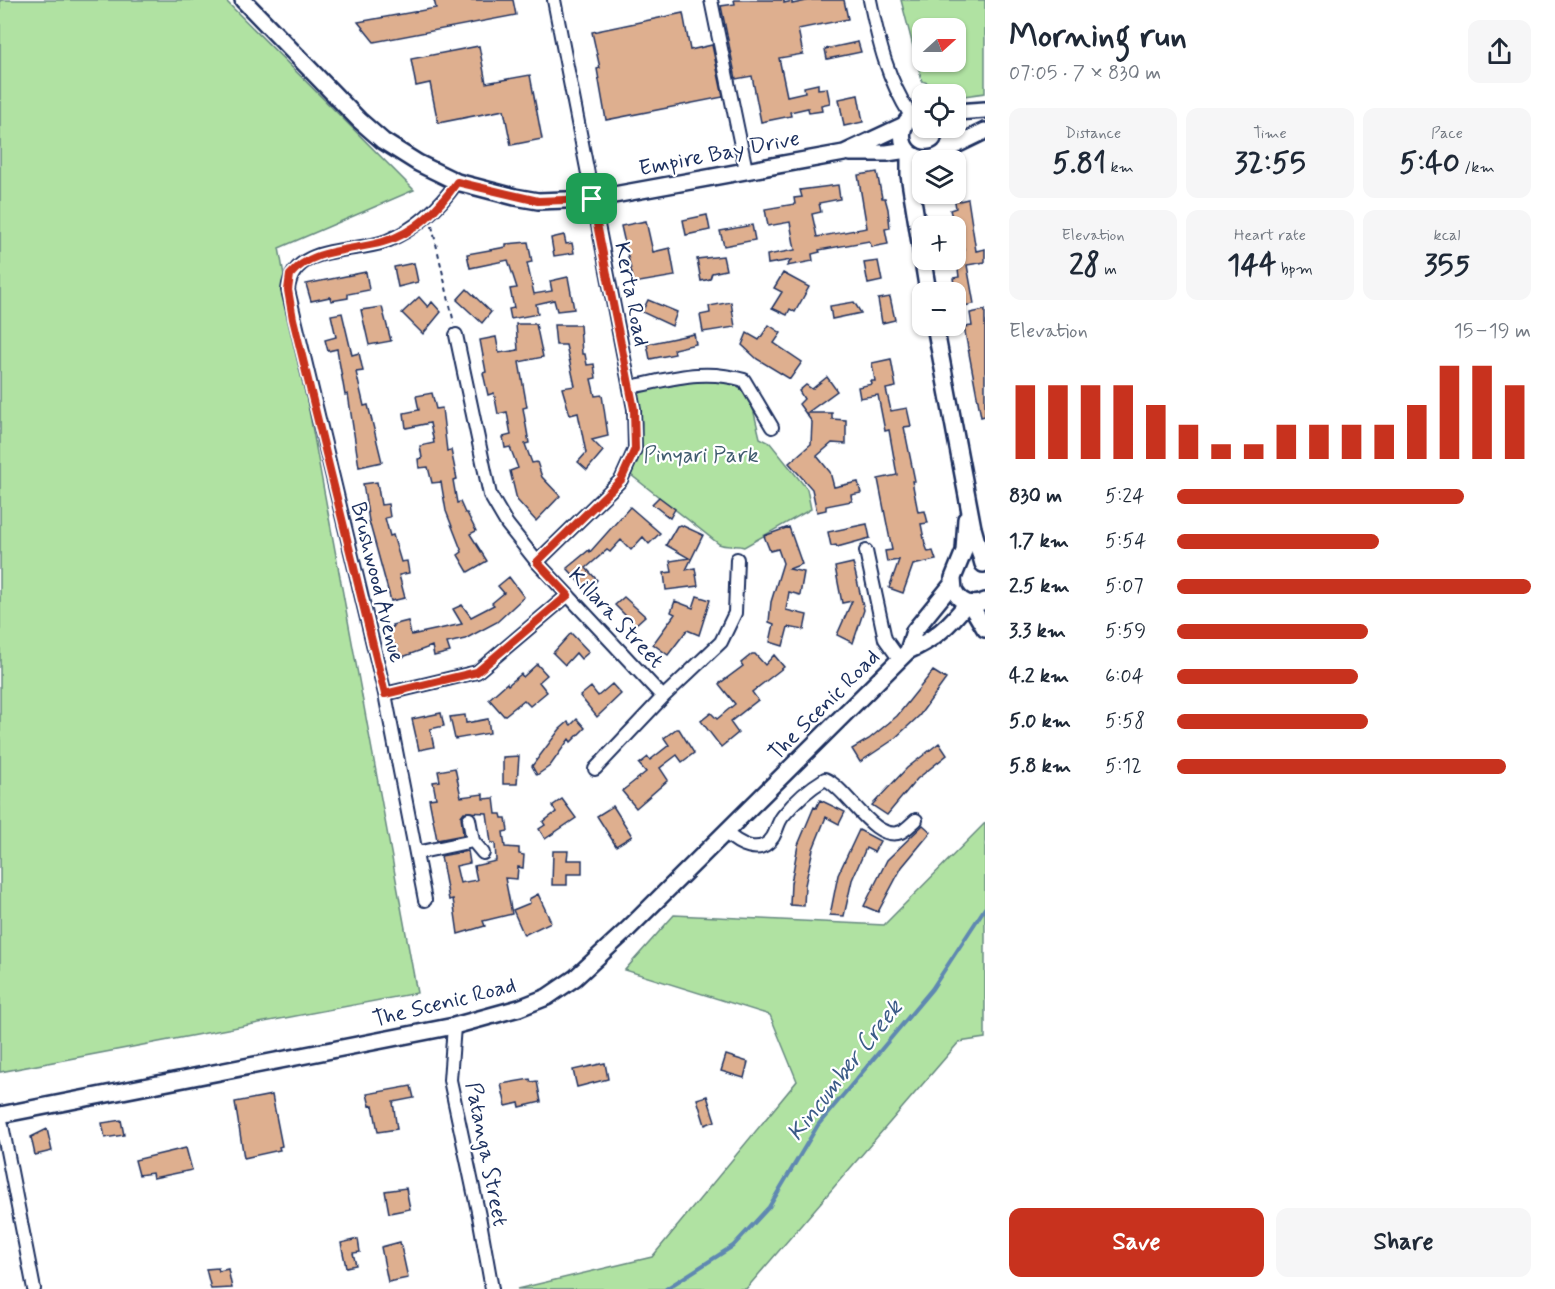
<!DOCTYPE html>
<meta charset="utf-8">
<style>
body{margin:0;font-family:Mynerve,sans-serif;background:#f6f6f7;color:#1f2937;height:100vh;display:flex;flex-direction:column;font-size:22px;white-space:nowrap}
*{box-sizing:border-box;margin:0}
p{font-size:20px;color:#747a83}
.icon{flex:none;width:33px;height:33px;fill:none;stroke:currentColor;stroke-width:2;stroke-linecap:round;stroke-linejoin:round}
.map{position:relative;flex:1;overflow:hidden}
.sheet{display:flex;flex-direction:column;background:#fff;width:570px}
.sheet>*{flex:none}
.needle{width:39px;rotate:69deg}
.tools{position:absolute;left:912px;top:18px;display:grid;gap:12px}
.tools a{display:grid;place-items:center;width:54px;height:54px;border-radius:12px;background:#fff;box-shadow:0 2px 4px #0004;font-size:30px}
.pin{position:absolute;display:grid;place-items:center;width:51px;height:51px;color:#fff;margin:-26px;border-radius:12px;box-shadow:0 3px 9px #0006}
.round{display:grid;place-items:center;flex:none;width:63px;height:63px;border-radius:12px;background:#f6f6f7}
.overview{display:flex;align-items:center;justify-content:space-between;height:102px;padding:0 24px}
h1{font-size:33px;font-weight:700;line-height:45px}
.metrics{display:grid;grid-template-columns:repeat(3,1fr);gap:9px;height:102px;padding:6px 24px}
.metrics div{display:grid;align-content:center;border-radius:12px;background:#f6f6f7;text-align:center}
.metrics b{font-size:30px;font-weight:700}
.metrics small{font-size:16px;font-weight:400}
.metrics p{font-size:16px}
.chart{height:168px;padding:12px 24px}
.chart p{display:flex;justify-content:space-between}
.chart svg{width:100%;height:108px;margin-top:6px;stroke:#c8321e;stroke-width:6}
.cta{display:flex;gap:12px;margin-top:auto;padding:12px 24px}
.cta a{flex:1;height:69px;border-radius:12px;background:#c8321e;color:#fff;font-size:24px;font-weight:700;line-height:69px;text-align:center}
.cta a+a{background:#f6f6f7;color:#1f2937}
ul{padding:0 24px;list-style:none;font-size:20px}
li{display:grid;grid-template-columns:96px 72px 1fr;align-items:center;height:45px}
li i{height:15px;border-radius:8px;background:#c8321e}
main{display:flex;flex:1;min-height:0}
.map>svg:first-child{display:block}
.green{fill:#b0e2a2;stroke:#668880;stroke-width:1.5;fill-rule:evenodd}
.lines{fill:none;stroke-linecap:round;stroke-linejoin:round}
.stream{stroke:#5e88b1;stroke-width:4}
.building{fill:#deaf8f;stroke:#1b2f5e;stroke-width:1.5}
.minor-casing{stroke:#1b2f5e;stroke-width:16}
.major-casing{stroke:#1b2f5e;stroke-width:20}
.path{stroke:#1b2f5e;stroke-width:2;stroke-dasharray:4.5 4.5;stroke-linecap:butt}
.minor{stroke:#fff;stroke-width:12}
.major{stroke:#fff;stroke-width:15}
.route-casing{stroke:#fff;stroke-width:12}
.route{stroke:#c8321e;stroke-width:8}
.labels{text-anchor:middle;stroke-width:4.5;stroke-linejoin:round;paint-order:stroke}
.street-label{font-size:22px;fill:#1b2f5e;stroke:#fff}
.park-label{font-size:22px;fill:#405c6f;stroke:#fff}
.water-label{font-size:24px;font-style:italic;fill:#3c5c88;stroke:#fff}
</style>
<main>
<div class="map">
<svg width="985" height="1289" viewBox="0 0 985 1289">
<rect width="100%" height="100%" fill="#fff"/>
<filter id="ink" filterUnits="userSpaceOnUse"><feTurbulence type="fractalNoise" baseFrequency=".0167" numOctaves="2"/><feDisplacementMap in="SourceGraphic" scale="12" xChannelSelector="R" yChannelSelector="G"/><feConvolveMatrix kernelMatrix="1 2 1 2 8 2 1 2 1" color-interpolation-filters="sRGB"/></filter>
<g filter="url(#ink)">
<path class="green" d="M0 0H225L414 190 279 248 417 993 0 1072Z
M901 0H985V93L964 96 922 81ZM922 28H956V62H922Z
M712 378 728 380 750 396 760 438 770 443 807 489 811 509 744 547C735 544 728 548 719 544L631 475 641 446 642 423 638 395 643 391Z
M985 823V1038L959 1042 746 1289H517L652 1257 797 1081 770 1015 625 970 674 915 884 925Z"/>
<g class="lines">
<path class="stream" d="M666 1289 733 1246 769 1207 818 1125 932 989 985 908"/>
</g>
<path class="building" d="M434 0H513L516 15 374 42 358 22 436 8Z
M734 0H784V3L792 1V4L811 0H844L848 19 798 29 803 54 779 58 787 96 805 92 804 87 818 84V89L827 88 830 103 821 105 822 111 809 113 808 108 790 112 791 116 761 122 752 76 736 79 721 6 735 4Z
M683 13 690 50 712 45 723 97 606 120 597 69 600 68 592 32Z
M858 42 861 52 827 59 825 49Z
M479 46 486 83 530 75 542 139 511 145 504 110 438 123 430 83 416 86 411 59Z
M858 95 863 122 844 126 839 99Z
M877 172 882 198H885L888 209 890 228 885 229 888 244 872 247 869 241 819 250 820 252 812 254 813 261 787 266 791 260 768 264 767 255 795 250 790 222 768 226 765 209 795 204 794 198 802 197 800 190 838 185 840 199 819 203 821 212 812 214 817 237 867 228 858 175Z
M968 199 976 251 985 249V262L967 265 974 304 958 307 953 278 959 277 956 253 964 251 960 230 956 231 950 210 956 208 955 202Z
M707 215 710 230 686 235 683 220Z
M646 221 653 252 670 248 675 276 634 283 621 226Z
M752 225 755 240 724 246 720 231Z
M564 235 566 244 572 243 574 253 554 256 551 238Z
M528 242 532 262 527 263 534 294 552 291 550 281 568 277 574 309 557 311 554 300 536 304 538 314 511 319 509 309 514 308 510 289 517 288 508 260 470 268 467 254 506 247V244Z
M723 256 726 270 712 273 710 279 701 281 697 259Z
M878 261 882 281 868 284 864 263Z
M414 263 418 282 398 287 394 267Z
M366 272 369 290 348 294V298L331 301 330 297 311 301 306 284Z
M783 273 809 287 795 312 790 309 787 315 772 308 782 292 774 288Z
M467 289 491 312 482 323 457 300Z
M419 297 428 307 432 302 441 312 423 334 402 313Z
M890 297 895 320 882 323 878 299Z
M648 300 677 312 672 326 642 312Z
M731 302 735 327 703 332 700 315 710 313 709 306Z
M854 302 861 313 832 319 830 306Z
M382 307 391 341 369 345 361 310Z
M985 310V416L981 417 964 327 972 326 970 313Z
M342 313 352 355 359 353 363 371 356 372 364 406 368 405 382 462 359 467 348 394 345 395 337 349 328 351 325 340 336 337 331 315Z
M516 324H536L543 357 519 362 527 407 523 408 529 443 525 444 532 463 537 462 542 477 560 496 536 521 517 500 510 471 518 468 510 447 505 448 503 437 511 435 507 412 498 414 494 393 488 395 483 373 486 372 480 340 496 337 499 353 518 350Z
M554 325H580L582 354H585L587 365 594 364 596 378 591 379 595 396 602 395 608 436 592 440 603 451 587 470 578 462 586 453 578 413 570 415 562 388 575 386 566 345H556Z
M769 325 781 333 774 343 802 362 790 379 757 359 742 345 747 333 759 340Z
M694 334 696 344 674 349 675 354 650 359 647 344Z
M891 359 896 387 886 389 891 411 907 408 911 426 904 427 915 481H912L918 512 925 511 928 523 921 524 925 544 928 552 933 551 936 560 913 565 903 593 889 588 899 560 887 562 885 551 892 550 878 479 897 475 889 430 885 431 878 395 860 398 858 387 872 384 871 381H875L872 363Z
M827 377 837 391 807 413H832V419L846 420V444L832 443 817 456 830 472 834 487 858 482 861 493 851 495 852 501 826 506V510L817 512 812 489 789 463 811 444 812 422 799 404 804 399 799 391 806 385 812 389Z
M432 393 436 409 442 408 447 451 451 450 457 479 453 480 457 503 460 502 465 513H467L476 531 470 534 487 561 468 572 458 555 462 552 446 511 441 482 432 483 428 467 419 468 418 459 422 458 420 446 434 443 430 423 406 428 404 413 419 410 416 396Z
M377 482 381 505 388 504 390 517 385 518 390 536 393 535 401 562 407 561 409 573 399 575 405 598 391 601 369 521 363 484Z
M659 497 675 509 670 518 652 504Z
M630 507 660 533 649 544 643 537 631 550 621 540 610 552 607 550 586 568 597 580 587 590 567 568 589 550 590 552Z
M867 524 870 538 837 547 836 545 831 546 828 532Z
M681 525 703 535 686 570 695 568 698 586 666 590 664 573 672 572 670 561 689 558 666 545 677 526Z
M789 527 802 564 789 569 804 572 800 595 789 592 786 610 807 615 804 630 788 627 783 646 770 642 774 624 769 622 771 602 783 563 778 549 770 551 764 536Z
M853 563 864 610 853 643 837 635 852 601 842 603 835 567Z
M509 577 524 597 497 622 465 639 447 643 450 652 434 656 432 646 400 658 397 646 393 647 388 629 393 627 392 625 408 621 411 635 462 624 453 609 462 605 471 617 494 605 492 603 504 593 498 586Z
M697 596 710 600 699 635 687 630 668 655 653 644 675 614 671 612 675 601 693 608Z
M624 597 645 616 635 625 615 605Z
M571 633 589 652 581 659 576 653 565 665 553 653Z
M752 654H755L765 665 774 655 784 667 752 692 758 700 730 722 738 733 721 747 701 721 711 713 717 719 735 704 719 684 743 666 741 663Z
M537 664 547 675 539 682 547 692 530 706 524 700 504 716 489 699 507 683 508 685 521 674 523 677Z
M933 671 946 679 919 716 893 740 860 762 852 749 869 739 897 716Z
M612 684 621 694 597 717 580 696 591 687 598 696Z
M441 713 444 726 430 729 434 747 419 750 412 719Z
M465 715 466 723 488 719 490 733 455 739 450 717Z
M577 719 585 728 571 742 569 739 550 766 537 775 532 766 560 729 568 722 571 725Z
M676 729H679L694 753 682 762 677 755 660 768 668 780 636 808 622 791 646 772 639 764 648 757 650 760 669 745 664 738Z
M939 743 947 755 917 779 887 815 872 805 907 768Z
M519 756 517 784H503V757Z
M455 768 461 797 483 794V799L494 798 496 814H501L502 818H506L508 831 503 832 505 847 519 848V854L524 855 523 868 518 867 517 879 505 878 512 914 483 921 485 926 458 934 453 899 449 900 441 856 468 851 470 863 456 866 460 883 477 880 474 866 496 861 495 843H491L487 813 464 812 461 816 463 835 437 840 429 799 436 798 433 782 440 781 438 771Z
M562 799 576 818 545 839 539 829 545 825 543 822 556 812 552 806Z
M820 800 845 812 839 824 826 817 813 849 805 885 804 906 790 905 791 883 798 845 814 807 816 808Z
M613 806 632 836 616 846 597 816Z
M923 825 931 832 902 867 878 912 864 906 887 860Z
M859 830 880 841 874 852 866 848 852 880 844 916 830 915 838 875Z
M553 851H568L567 860H582V874H567V885H552Z
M538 894 551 922 524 935 513 910 530 903 529 899Z
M726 1055 748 1062 744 1078 721 1071Z
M605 1063 608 1079 577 1087 573 1070Z
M530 1079 531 1082 537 1081 541 1102 520 1107 519 1103 506 1106 501 1084Z
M411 1086 414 1098 393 1102 397 1129 378 1132 373 1105 370 1106 367 1094Z
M272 1095 282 1146 279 1147 280 1150 244 1158 235 1102Z
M707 1096 715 1121 705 1125 697 1099Z
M121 1120 124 1135 105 1138 102 1123Z
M47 1129 52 1151 35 1155 31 1137Z
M186 1148 192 1170 153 1178 152 1173 139 1175 135 1160Z
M406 1188 410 1209 389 1213 385 1191Z
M358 1239 360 1252 353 1253 356 1265 346 1267 341 1243Z
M400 1242 408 1278 388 1282 381 1247Z
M218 1268 219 1271 228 1269 232 1288 211 1289 206 1269Z"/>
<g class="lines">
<defs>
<path id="minor" d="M711 0 746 170
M870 0C879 44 887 78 911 116
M456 335 490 495 507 524 537 562 663 697
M630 387C672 379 702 368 744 380L772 427
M866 551 885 639 900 660
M537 562 621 480 635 449 634 409 554 0
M385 694 477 672 568 595
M595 769 663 697 721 642 735 613 737 559
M725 832C738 844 760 857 773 837 777 830 778 822 783 816 795 801 810 788 825 779 848 789 874 843 901 832 906 830 911 824 916 820
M473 841 483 853
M416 853 473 841 469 819
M425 900 385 694 288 290C293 243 354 254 387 241 418 228 439 208 457 182
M454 1026 450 1080 479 1216 492 1289
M0 1115 34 1289"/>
<path id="major" d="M243 0 359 120 383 141 418 163 457 182 515 197 538 201 592 199 844 153 904 125
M922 111C913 114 905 120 903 130 896 168 959 169 950 128
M956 112 985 110
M946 150 985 131
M909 152V175L928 292
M850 153H887L907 150
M935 326 973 528 983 564
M966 519 964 551 953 578 954 590C960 603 972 607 985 601
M970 604 985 629
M908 651 914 631 953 583
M0 1115 454 1026 519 1008 547 997 575 978 628 929 908 651C934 640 950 625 967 603"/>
</defs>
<use href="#minor" class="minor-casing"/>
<use href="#major" class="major-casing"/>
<path class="path" d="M432 226 454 323"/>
<use href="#minor" class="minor"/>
<use href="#major" class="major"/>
</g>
</g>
<g class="lines" filter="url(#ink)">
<defs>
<path id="route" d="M457 182 538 201 592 199 634 409 635 449 621 480 537 562 568 595 477 672 385 694 293 319 288 290 290 275C312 248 352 251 383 242 416 233 439 208 457 182Z"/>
</defs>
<use href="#route" class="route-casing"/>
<use href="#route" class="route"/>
</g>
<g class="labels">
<g class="street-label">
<text transform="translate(719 152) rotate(-11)" y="8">Empire Bay Drive</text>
<text transform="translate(633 294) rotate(79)" y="8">Kerta Road</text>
<text transform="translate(379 582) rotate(76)" y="8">Brushwood Avenue</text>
<text transform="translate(617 617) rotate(47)" y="8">Killara Street</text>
<text transform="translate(823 704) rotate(-45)" y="8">The Scenic Road</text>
<text transform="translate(444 1001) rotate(-14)" y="8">The Scenic Road</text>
<text transform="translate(488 1154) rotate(79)" y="8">Patanga Street</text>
</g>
<g class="park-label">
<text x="701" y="462">Pinyari Park</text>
</g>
<g class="water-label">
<text transform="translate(844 1070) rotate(-52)" y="8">Kincumber Creek</text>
</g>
</g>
</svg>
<div class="tools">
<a><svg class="needle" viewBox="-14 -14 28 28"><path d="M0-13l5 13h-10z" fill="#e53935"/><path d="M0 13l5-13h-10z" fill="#747a83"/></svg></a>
<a><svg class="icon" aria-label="locate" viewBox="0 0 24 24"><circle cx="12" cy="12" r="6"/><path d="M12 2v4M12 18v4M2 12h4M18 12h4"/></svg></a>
<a><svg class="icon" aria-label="layers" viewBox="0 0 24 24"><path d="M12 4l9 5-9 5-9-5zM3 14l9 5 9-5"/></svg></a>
<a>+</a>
<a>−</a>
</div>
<div class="pin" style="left:592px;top:199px;background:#1e9e55"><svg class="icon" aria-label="arrive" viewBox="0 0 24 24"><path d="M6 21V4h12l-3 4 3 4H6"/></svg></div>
</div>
<section class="sheet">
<div class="overview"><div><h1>Morning run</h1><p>07:05 · 7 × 830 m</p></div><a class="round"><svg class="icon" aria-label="share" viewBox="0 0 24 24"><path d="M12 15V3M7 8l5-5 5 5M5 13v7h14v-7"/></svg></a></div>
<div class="metrics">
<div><p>Distance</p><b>5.81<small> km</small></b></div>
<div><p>Time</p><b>32:55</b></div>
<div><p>Pace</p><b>5:40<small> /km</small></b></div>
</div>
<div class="metrics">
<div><p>Elevation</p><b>28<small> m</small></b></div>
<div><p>Heart rate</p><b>144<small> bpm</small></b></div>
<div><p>kcal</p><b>355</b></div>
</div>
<div class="chart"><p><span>Elevation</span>15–19 m</p>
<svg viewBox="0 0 160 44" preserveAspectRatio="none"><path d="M5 44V14M15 44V14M25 44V14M35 44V14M45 44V22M55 44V30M65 44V38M75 44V38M85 44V30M95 44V30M105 44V30M115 44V30M125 44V22M135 44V6M145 44V6M155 44V14"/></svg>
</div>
<ul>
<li><b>830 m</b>5:24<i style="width:81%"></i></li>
<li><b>1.7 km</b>5:54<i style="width:57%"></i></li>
<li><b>2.5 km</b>5:07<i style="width:100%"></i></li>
<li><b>3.3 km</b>5:59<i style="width:54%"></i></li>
<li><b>4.2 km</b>6:04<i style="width:51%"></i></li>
<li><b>5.0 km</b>5:58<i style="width:54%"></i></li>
<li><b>5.8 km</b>5:12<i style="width:93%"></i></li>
</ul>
<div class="cta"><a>Save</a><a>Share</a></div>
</section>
</main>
